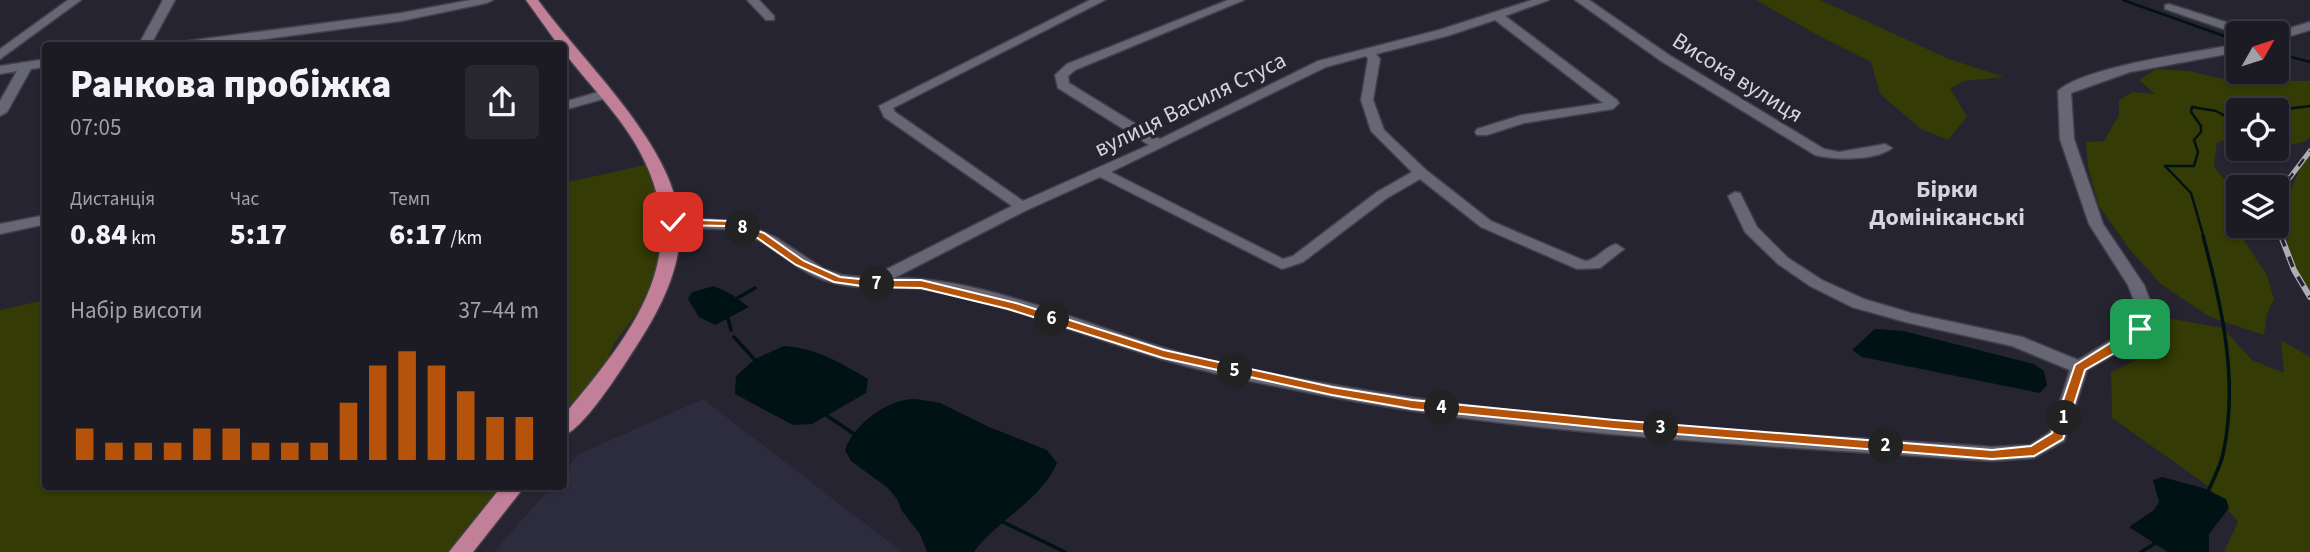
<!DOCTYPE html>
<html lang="uk">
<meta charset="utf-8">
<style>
body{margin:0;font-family:"Source Sans 3",sans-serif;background:#292831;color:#f1f3f6;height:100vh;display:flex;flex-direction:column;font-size:26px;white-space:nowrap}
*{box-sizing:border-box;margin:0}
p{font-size:23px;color:#a0a1a6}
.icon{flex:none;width:38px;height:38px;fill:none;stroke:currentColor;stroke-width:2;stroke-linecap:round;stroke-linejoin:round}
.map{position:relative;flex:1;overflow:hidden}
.drawer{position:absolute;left:42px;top:42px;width:525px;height:448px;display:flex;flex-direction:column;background:#1c1b24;border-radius:7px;box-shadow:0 2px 5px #0004,0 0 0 2px #3a3941}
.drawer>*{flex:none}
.needle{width:46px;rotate:51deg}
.fabs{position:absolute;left:2226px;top:21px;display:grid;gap:14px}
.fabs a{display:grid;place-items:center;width:63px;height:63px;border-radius:7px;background:#1c1b24;box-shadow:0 2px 5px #0004,0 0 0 2px #3a3941;font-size:35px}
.pin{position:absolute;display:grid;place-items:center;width:60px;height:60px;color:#fff;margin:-30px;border-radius:14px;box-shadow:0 4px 10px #0006}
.km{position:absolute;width:35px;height:35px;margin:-18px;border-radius:50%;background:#222;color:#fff;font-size:19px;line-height:35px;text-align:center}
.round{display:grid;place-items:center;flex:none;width:74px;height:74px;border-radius:7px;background:#292831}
.headline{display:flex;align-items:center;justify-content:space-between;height:119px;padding:0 28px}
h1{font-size:38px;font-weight:800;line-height:52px}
.stats{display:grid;grid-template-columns:repeat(3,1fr);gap:10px;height:119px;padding:7px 28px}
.stats div{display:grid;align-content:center}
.stats b{font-size:30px;font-weight:800}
.stats small{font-size:19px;font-weight:400}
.stats p{font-size:19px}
.chart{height:196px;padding:14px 28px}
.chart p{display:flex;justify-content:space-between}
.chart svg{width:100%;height:126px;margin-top:7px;stroke:#b45309;stroke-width:6}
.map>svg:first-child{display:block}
.built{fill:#2d2c3e}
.green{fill:#343b04}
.water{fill:#001214}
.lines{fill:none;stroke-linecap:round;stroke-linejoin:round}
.stream-far1{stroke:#001214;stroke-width:2.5}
.stream{stroke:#001214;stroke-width:3.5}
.minor-casing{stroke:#42414b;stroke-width:3}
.major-casing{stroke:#42414b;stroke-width:3}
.minor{fill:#666674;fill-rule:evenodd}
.major{fill:#c18097;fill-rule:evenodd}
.rail-far1-casing{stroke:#adadb6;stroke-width:5}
.rail-casing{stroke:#adadb6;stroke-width:6}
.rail-far1{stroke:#252430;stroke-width:2.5;stroke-dasharray:9;stroke-linecap:butt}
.rail{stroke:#252430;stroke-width:3.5;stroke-dasharray:11;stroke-linecap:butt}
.route{fill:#b45309;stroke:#fff;stroke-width:2}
.labels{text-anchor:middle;stroke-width:7;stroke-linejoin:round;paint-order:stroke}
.street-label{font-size:23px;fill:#d5d5dd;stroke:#252430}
.neighbourhood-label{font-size:24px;font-weight:bold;fill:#d5d5dd;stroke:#252430}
</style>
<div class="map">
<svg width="2310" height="552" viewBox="0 0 2310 552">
<rect width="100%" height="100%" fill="#252430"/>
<path class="built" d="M703 399 902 552H494L551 487 564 486V472L579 454Z"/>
<path class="green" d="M1756 0H1820L1949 59 2004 77 1964 81 1950 88 1967 117 1948 140 1921 129 1880 94 1871 62 1821 37Z
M2156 69 2189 71 2227 80 2310 81V138L2303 142 2277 148V110H2238V135L2217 143 2214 166 2232 191 2238 226H2241L2245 242 2267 275 2274 299 2267 314 2264 335 2210 317 2161 284 2131 251 2099 206 2088 167 2086 142 2104 141 2119 115V100L2133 92 2155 94 2139 80Z
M2310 150V290L2294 269 2280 217 2307 151Z
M654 163 669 192 662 279 614 344 605 365 564 416V183Z
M45 300 46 486 506 487 451 552H0V310Z
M2167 318 2223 328 2252 360 2284 373 2281 340 2310 357V552H2224L2238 522 2208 486 2112 418 2111 372 2154 352Z"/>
<path class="water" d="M714 286 731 294 749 307 715 325 699 317 688 299 692 292Z
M1875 329 1903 331 2034 364 2044 371 2047 385 2040 393 1862 357 1852 350Z
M784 346C816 348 841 363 868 379L866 393 812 424 793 425 735 394 736 376 755 359Z
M916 399 940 403 989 427 1047 450 1057 463C1041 501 997 520 974 552H927L920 534 902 511 897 499 888 488 851 461 845 450C854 424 888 398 916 399Z
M2162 477 2203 488 2226 499 2229 508 2209 534V552H2168L2129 527 2154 510 2159 502 2153 480Z"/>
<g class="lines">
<path class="stream-far1" d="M2123 0 2238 41
M2277 53 2310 62
M2277 110 2310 106
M2204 238 2191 193 2165 166H2194L2198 152 2194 140 2201 132V126L2191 112 2192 107 2216 111 2238 123"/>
<path class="stream" d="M2203 236C2222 306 2239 382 2223 454 2220 468 2212 481 2207 494
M734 300 755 288
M727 315 731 330
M734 337 756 361
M823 413 857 436
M999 520 1065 552
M2141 552 2157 542"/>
<defs>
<path id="minor" d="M68 0H81L0 59V49Z
M163 0H175L150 46H138Z
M470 0H493L487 3 401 21 212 46H175L181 42 401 13Z
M747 0H759L774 16V20H766Z
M1090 0H1105L893 108 895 112 1023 201 1149 145 1058 88 1055 75 1067 64 1228 0H1244L1075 70 1068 76 1069 83 1160 139 1318 61 1439 30 1532 0H1549L1505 16 1617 100 1619 103 1613 109 1524 123 1487 135H1477L1475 132 1477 129 1522 115 1603 103 1495 20 1447 36 1376 54 1380 59 1373 100 1384 130 1426 170 1491 221 1585 261C1597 260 1604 247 1616 244L1624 249 1600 268 1577 269 1481 227 1420 179 1387 198 1303 262 1282 269 1100 177 1027 210 894 278C981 277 1081 323 1164 348 1219 365 1277 375 1334 385 1551 424 1773 432 1992 447L2030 445 2050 432 2070 370 2012 346 1909 323 1852 307 1810 286 1778 264 1745 232 1728 196 1735 192 1740 193 1757 227 1788 258 1822 280 1864 299 1911 313 2022 337 2078 360 2121 334 2138 311 2128 285 2089 224 2060 139 2058 91C2085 66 2198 52 2238 44V52L2130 72 2071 93 2074 139 2103 224 2144 285 2154 311C2140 342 2115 354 2087 370L2064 441 2034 458 1992 461C1772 445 1549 438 1332 397 1274 386 1214 375 1158 358 1090 338 1025 311 955 295 940 292 924 288 908 288 880 286 854 290 827 281 794 271 771 241 738 231 718 226 677 232 665 222L672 218H695L743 223 775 237 824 269 842 275 869 278 1012 206 884 117 879 106ZM1366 56 1368 59 1361 100 1371 131 1412 172 1377 192 1293 256 1283 259 1111 172 1326 67Z
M1575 0H1589L1669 55 1824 149 1839 152 1885 144 1892 148C1876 161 1834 160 1815 155L1661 61Z
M2169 4 2251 30 2253 33 2238 34 2165 9V5Z
M2310 22V30L2281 39 2277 40V33H2273Z
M46 59V67L31 69 7 112 0 116V101L17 71 0 74V66Z
M605 90 610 91V97L564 110V102Z
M46 215V224L0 234V224Z"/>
<path id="major" d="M526 0H538C583 63 678 148 680 227 681 275 654 320 628 359 617 376 582 430 564 435V415C629 337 696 258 641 154 622 117 589 85 564 52V46H559Z
M502 486H525L473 552H449Z"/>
</defs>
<use href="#minor" class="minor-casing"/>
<use href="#major" class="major-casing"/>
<use href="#minor" class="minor"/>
<use href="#major" class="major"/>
<defs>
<path id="rail-far1" d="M2277 215 2288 180 2310 151
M2277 220 2282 238"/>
<path id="rail" d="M2281 236 2294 270 2310 297"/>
</defs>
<use href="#rail-far1" class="rail-far1-casing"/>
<use href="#rail" class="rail-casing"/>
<use href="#rail-far1" class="rail-far1"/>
<use href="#rail" class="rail"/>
</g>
<path class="route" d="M669 219 731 221 764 233 804 261 840 277 869 280H921L1016 303 1164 350 1332 387 1412 400 1614 420 1992 450 2031 446 2052 433 2075 365C2087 358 2136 325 2144 326L2146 329 2123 348 2085 370 2063 439 2034 456 1992 459 1614 429 1412 409 1332 395 1163 358 1008 309 921 288 869 287 834 282 796 265 756 237 726 226 673 225 667 222Z"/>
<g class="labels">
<g class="street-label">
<text transform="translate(1738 77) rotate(32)" y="8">Висока вулиця</text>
<text transform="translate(1190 104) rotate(-26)" y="8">вулиця Василя Стуса</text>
</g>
<g class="neighbourhood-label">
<text x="1947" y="197">Бірки<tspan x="1947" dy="28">Домініканські</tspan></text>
</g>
</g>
</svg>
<div class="fabs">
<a><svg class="needle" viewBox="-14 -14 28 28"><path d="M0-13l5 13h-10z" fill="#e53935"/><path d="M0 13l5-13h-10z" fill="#a0a1a6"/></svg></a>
<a><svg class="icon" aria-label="locate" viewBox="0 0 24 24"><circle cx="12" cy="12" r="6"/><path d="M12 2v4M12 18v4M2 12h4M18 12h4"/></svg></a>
<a><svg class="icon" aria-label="layers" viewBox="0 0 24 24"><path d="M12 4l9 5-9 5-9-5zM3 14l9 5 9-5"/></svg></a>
</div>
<div class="pin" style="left:2140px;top:329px;background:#1e9e55"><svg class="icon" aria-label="arrive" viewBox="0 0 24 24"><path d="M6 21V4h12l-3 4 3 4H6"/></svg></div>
<div class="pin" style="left:673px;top:222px;background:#d93025"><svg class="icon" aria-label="check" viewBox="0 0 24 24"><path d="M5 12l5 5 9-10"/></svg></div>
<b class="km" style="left:2064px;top:418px">1</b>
<b class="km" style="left:1886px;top:446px">2</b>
<b class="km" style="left:1661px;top:428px">3</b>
<b class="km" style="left:1442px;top:408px">4</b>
<b class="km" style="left:1235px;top:371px">5</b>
<b class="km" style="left:1052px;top:319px">6</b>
<b class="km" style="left:877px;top:284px">7</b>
<b class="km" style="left:743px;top:228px">8</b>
<section class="drawer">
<div class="headline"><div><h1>Ранкова пробіжка</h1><p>07:05</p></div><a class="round"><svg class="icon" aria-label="share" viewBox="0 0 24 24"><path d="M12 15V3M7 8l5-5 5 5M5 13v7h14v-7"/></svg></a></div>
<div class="stats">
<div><p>Дистанція</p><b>0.84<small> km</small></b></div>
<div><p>Час</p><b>5:17</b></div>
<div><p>Темп</p><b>6:17<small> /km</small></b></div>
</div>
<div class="chart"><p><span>Набір висоти</span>37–44 m</p>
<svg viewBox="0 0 160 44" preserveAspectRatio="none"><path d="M5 44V33M15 44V38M25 44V38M35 44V38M45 44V33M55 44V33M65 44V38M75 44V38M85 44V38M95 44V24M105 44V11M115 44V6M125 44V11M135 44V20M145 44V29M155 44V29"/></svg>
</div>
</section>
</div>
